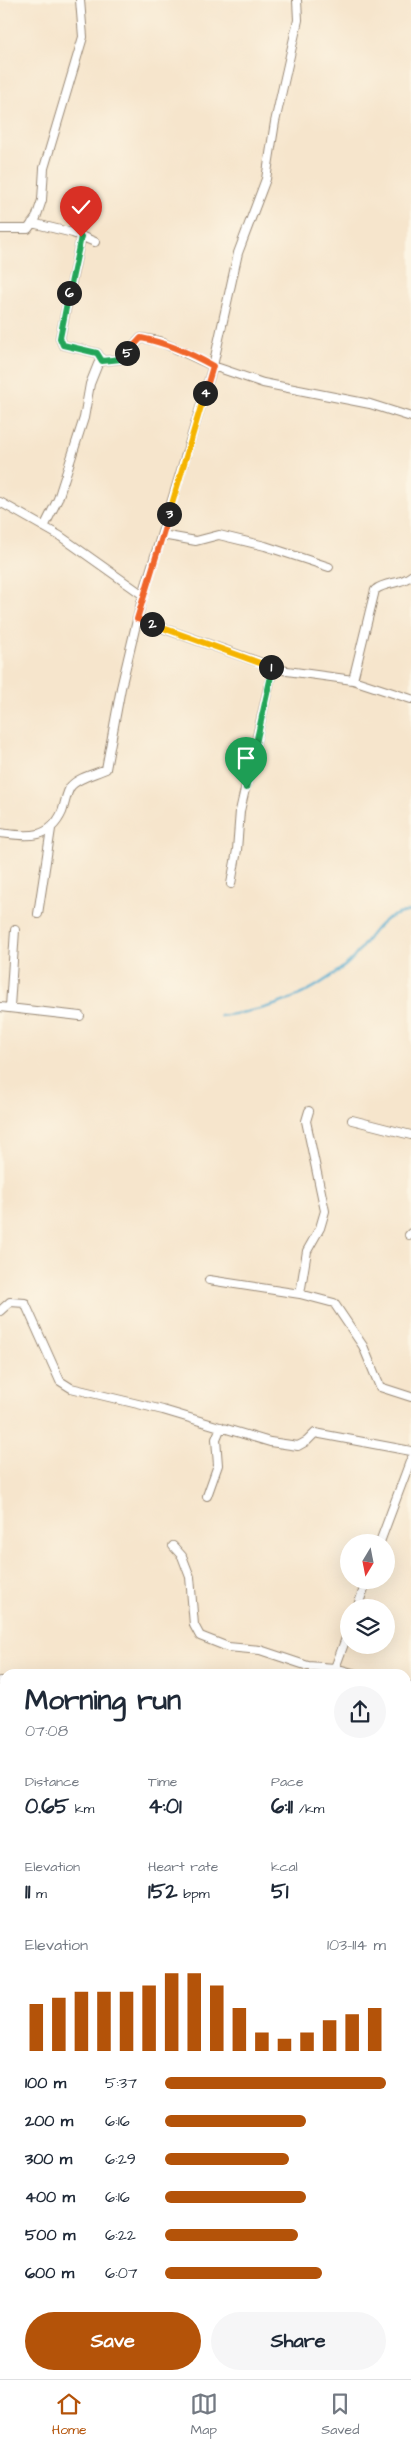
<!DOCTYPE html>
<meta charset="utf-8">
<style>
body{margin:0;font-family:"Architects Daughter",sans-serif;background:#f6f6f7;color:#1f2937;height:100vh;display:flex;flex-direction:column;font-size:19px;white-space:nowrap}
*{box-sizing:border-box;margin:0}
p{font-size:16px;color:#747a83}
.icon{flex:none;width:28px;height:28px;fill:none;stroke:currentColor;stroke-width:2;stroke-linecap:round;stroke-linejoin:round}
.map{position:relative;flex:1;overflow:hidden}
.side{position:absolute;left:0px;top:1669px;width:411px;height:711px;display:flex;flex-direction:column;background:#fff;border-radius:15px 15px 0 0;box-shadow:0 5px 20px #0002}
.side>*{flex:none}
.needle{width:32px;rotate:190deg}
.buttons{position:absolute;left:340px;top:1534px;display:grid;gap:10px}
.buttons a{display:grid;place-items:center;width:55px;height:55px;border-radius:50%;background:#fff;box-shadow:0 5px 20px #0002;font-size:25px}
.pin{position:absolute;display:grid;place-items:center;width:42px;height:42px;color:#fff;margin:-51px -21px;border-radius:50% 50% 50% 0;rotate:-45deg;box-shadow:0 0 5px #0007}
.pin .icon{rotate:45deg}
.km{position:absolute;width:25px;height:25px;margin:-12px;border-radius:50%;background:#222;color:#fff;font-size:14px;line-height:25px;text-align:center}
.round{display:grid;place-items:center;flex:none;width:52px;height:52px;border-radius:26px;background:#f6f6f7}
.overview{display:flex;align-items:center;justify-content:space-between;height:85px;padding:0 25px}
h1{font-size:28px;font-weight:700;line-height:38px}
.figures{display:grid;grid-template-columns:repeat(3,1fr);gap:8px;height:85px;padding:5px 25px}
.figures div{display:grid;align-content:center}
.figures b{font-size:21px;font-weight:700}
.figures small{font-size:14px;font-weight:400}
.figures p{font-size:14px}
.chart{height:140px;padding:10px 25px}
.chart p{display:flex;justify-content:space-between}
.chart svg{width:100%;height:90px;margin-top:5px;stroke:#b45309;stroke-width:6}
.primary-button{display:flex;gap:10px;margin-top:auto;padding:10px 25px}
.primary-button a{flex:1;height:58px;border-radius:30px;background:#b45309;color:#fff;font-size:20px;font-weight:700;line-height:58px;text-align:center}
.primary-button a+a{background:#f6f6f7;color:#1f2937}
ul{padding:0 25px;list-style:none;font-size:16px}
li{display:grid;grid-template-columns:80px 60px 1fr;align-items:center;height:38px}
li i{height:12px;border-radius:6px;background:#b45309}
.dock{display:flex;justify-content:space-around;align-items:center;height:70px;border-top:1px solid #e0e1e3;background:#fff;font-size:14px;color:#747a83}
.dock a{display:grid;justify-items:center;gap:2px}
.dock .on{color:#b45309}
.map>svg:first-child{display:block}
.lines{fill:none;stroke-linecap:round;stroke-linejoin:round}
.stream{stroke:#52aacf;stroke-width:2.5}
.minor-casing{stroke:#988875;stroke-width:10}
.minor{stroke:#fff;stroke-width:8}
.split-1-casing{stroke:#fff;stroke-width:10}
.split-2-casing{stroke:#fff;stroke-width:10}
.split-3-casing{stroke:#fff;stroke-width:10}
.split-4-casing{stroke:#fff;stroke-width:10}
.split-5-casing{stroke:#fff;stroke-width:10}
.split-6-casing{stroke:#fff;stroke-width:10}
.split-7-casing{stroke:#fff;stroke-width:10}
.split-1{stroke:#22a559;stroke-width:6}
.split-2{stroke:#f5b400;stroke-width:6}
.split-3{stroke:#f0652b;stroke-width:6}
.split-4{stroke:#f5b400;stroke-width:6}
.split-5{stroke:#f0652b;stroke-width:6}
.split-6{stroke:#22a559;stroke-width:6}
.split-7{stroke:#22a559;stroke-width:6}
</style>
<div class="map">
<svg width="411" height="2379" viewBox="0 0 411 2379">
<rect width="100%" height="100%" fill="#fcf5e5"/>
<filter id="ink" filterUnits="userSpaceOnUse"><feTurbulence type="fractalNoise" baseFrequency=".02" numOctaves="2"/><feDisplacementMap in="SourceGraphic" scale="10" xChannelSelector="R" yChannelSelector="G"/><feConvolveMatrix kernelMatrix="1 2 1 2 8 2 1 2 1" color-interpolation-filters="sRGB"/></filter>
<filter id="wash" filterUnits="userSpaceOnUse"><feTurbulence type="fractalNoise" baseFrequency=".0096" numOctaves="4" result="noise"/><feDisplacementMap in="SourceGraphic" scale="20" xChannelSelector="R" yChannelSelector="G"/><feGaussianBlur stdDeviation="1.12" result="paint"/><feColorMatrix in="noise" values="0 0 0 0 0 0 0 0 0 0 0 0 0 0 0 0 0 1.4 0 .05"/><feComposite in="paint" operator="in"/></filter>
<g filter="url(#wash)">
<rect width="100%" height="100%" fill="#f6e5cc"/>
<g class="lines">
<path class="stream" d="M220 1016C271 1010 305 998 346 965 361 953 368 934 383 922 390 915 402 913 411 911"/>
</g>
</g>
<g filter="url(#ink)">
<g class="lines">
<defs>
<path id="minor" d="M32 223 73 233 95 242
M0 229H28L36 218 42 200 44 168 83 37 80 0
M81 237 60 338 63 345 97 353 102 361
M0 502 60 536 143 595
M44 527 58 499 84 418 90 384 98 364 102 361 121 359 141 338 159 341 213 366 263 383 370 404 411 417
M162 535 196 541 219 535 265 546 329 567
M137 619 273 667 287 671 353 680 411 699
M353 680 375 590C386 581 400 585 411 576
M0 833C26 836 49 841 62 812 65 804 66 793 71 786 79 777 95 774 106 769L121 688 143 595 213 366 238 253 266 179 275 122 298 20 297 0
M231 884 237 850 240 811 273 667
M38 914 51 829
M0 1007 80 1016
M10 1007 15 930
M352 1120 411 1135
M409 1235 411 1233
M209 1280 300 1294 334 1303 363 1346 380 1387 411 1397
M300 1294 307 1251 320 1228 325 1211 306 1121 309 1111
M0 1311 10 1302 25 1303 60 1381 71 1388 163 1410 270 1442 298 1446 307 1441 315 1433 411 1451
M207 1496 218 1465 216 1439 221 1427
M380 1542 411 1459
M173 1546 182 1556 190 1577 194 1625 200 1636 228 1647 260 1650 308 1666 335 1668 356 1674
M357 1608 367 1580
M335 1668 349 1630
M0 1681 5 1682
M406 1686H411
M0 1844 5 1845
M406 1854 411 1856
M0 2107 5 2108
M406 2145 411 2146
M0 2249H5
M406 2330H411
M46 2379 47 2375"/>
</defs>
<use href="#minor" class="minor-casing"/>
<use href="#minor" class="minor"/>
</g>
</g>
<g class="lines" filter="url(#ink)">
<defs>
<path id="split-1" d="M246 788 273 667H271"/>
<path id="split-2" d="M152 624 271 667"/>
<path id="split-3" d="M152 624 137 619 169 514"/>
<path id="split-4" d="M169 514 205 393"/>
<path id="split-5" d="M127 353 141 338C167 343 190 353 213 366L205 393"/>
<path id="split-6" d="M69 293 60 338 63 345 97 353 102 361 121 359 127 353"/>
<path id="split-7" d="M69 293 81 237"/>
</defs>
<use href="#split-1" class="split-1-casing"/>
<use href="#split-2" class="split-2-casing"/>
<use href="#split-3" class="split-3-casing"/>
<use href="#split-4" class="split-4-casing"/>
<use href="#split-5" class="split-5-casing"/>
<use href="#split-6" class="split-6-casing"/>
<use href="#split-7" class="split-7-casing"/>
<use href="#split-1" class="split-1"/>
<use href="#split-2" class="split-2"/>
<use href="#split-3" class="split-3"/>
<use href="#split-4" class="split-4"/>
<use href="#split-5" class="split-5"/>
<use href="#split-6" class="split-6"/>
<use href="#split-7" class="split-7"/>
</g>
</svg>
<div class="buttons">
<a><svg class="needle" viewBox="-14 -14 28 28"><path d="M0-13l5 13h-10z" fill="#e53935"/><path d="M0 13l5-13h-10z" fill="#747a83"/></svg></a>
<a><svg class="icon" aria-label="layers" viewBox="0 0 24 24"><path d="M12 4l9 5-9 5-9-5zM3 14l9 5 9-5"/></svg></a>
</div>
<div class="pin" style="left:246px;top:788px;background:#1e9e55"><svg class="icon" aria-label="arrive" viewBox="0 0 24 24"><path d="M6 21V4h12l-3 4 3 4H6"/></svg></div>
<div class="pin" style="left:81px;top:237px;background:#d93025"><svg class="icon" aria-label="check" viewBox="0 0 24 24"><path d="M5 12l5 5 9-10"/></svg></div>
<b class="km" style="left:271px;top:667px">1</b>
<b class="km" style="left:152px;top:624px">2</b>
<b class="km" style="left:169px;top:514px">3</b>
<b class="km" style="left:205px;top:393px">4</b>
<b class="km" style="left:127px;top:353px">5</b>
<b class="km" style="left:69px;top:293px">6</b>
<section class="side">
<div class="overview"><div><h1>Morning run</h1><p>07:08</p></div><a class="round"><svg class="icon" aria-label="share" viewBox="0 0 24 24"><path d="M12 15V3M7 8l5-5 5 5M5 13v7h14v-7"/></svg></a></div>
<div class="figures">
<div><p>Distance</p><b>0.65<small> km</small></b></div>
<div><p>Time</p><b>4:01</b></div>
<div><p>Pace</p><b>6:11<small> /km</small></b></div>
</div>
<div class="figures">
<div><p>Elevation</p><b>11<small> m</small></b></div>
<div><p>Heart rate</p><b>152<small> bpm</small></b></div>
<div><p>kcal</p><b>51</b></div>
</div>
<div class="chart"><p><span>Elevation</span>103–114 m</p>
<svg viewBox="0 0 160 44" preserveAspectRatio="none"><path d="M5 44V21M15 44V18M25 44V15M35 44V15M45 44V15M55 44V12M65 44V6M75 44V6M85 44V12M95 44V23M105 44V35M115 44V38M125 44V35M135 44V29M145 44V26M155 44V23"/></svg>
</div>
<ul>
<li><b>100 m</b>5:37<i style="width:100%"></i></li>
<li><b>200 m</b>6:16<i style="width:64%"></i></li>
<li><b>300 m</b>6:29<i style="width:56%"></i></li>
<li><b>400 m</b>6:16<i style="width:64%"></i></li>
<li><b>500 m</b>6:22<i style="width:60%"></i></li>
<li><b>600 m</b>6:07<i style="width:71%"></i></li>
</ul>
<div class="primary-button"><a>Save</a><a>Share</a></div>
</section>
</div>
<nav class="dock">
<a class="on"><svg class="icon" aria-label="home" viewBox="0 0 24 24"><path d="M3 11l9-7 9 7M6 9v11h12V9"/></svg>Home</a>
<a><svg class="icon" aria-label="map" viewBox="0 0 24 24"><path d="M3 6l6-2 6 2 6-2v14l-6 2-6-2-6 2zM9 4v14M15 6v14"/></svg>Map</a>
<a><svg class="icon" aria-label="saved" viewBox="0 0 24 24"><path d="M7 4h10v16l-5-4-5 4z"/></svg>Saved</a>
</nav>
